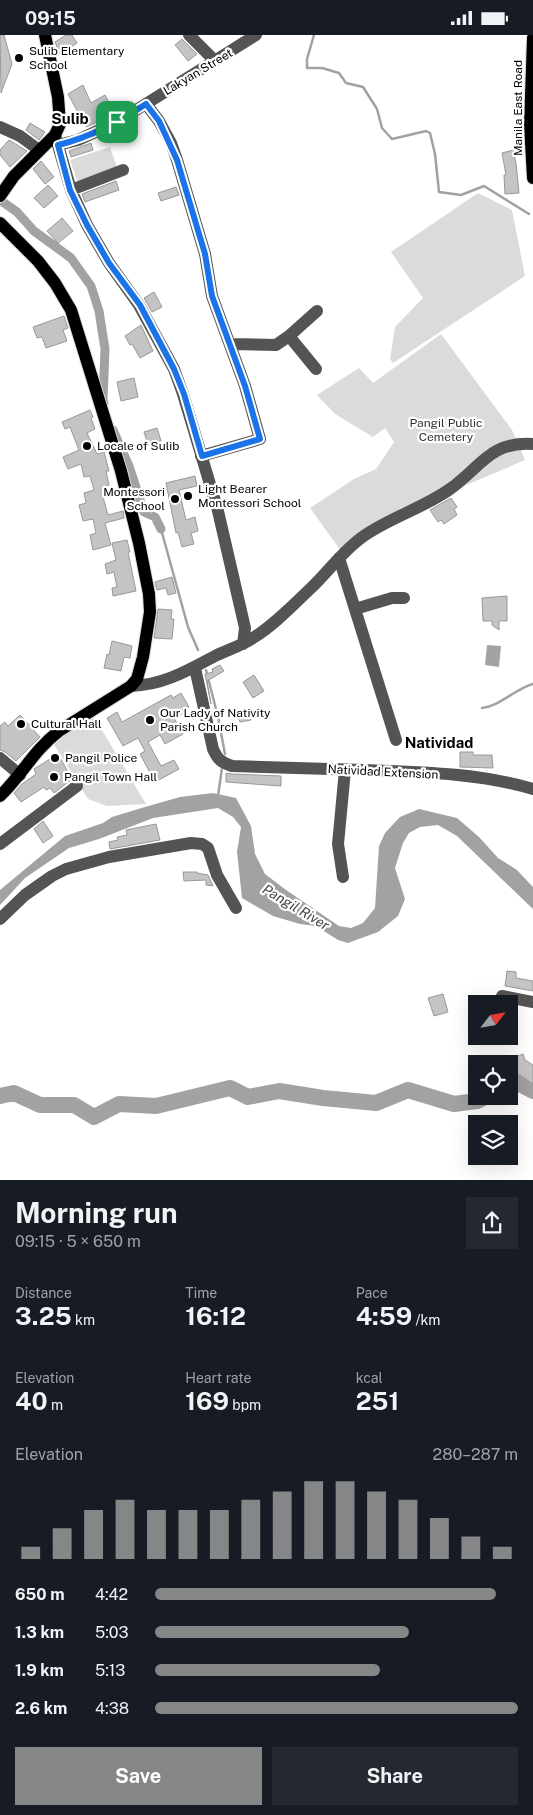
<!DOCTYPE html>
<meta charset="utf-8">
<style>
body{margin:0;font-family:"Public Sans",sans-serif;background:#242831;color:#f1f3f6;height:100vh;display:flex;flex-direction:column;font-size:19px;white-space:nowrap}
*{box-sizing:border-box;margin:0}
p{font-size:16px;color:#9ea1a6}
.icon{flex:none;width:28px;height:28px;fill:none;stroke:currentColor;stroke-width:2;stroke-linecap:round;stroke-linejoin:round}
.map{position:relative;height:1145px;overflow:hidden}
.details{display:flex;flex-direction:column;background:#171b24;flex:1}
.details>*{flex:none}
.needle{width:32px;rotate:59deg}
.buttons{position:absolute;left:468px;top:960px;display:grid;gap:10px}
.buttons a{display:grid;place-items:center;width:50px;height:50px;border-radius:0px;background:#171b24;box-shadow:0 5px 20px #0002;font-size:25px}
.pin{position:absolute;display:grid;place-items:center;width:42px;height:42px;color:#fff;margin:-21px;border-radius:10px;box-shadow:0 2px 8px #0006}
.round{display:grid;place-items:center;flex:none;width:52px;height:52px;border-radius:0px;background:#242831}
.overview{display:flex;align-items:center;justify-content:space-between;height:85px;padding:0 15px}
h1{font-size:28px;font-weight:700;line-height:38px}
.metrics{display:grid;grid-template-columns:repeat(3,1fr);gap:8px;height:85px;padding:5px 15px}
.metrics div{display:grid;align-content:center}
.metrics b{font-size:25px;font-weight:700}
.metrics small{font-size:14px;font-weight:400}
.metrics p{font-size:14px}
.chart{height:140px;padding:10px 15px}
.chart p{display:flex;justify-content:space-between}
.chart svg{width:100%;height:90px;margin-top:5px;stroke:#858687;stroke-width:6}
.button{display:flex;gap:10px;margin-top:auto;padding:10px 15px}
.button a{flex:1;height:58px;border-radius:0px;background:#858687;color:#fff;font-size:20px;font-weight:700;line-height:58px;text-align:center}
.button a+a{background:#242831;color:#f1f3f6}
ul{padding:0 15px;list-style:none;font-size:16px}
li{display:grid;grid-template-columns:80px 60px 1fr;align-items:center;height:38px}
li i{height:12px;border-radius:6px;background:#858687}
.status{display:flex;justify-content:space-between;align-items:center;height:35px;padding:0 25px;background:#171b24;direction:ltr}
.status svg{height:14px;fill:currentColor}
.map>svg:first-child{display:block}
.green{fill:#dbdbdb}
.water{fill:#a2a2a2}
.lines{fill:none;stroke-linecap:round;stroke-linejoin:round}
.stream{stroke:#a2a2a2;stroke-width:2.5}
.canal{stroke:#a2a2a2;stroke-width:9}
.river{stroke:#a2a2a2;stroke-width:16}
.building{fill:#c4c4c4;stroke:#989898}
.major-casing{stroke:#dbdbdb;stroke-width:14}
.minor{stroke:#545454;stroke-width:12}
.major{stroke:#000;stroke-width:12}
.route-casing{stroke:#fff;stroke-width:10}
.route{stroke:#1a73e8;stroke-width:6}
.poi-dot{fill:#000;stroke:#fff;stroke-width:2}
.labels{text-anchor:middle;stroke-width:4.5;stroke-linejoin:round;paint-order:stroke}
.poi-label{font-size:12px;fill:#000;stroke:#fff;text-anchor:start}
.street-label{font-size:12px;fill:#000;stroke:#fff}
.park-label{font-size:12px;fill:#323232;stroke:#fff}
.water-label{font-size:14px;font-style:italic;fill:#434343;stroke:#fff}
.quarter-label{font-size:15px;font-weight:bold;fill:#000;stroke:#fff}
</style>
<div class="status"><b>09:15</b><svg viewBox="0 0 49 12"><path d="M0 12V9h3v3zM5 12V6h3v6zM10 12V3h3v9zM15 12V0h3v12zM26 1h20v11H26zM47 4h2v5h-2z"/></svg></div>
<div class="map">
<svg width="533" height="1145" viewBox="0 0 533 1145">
<rect width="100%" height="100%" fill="#fff"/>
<path class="green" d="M110 112 118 135 78 148 70 125Z
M478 158 512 175 525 241 393 328 390 324 395 292 423 263 391 217Z
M441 299 512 395 525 425 464 451 452 448 341 516 310 473 354 444 376 434 394 407 385 393 373 402 335 379 317 360 359 333 373 348Z
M93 680 146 769 107 771 88 764 53 708V705Z"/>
<path class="water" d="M487 610 501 611 499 632 485 630Z
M213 758 236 763 251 791 255 819 265 839 286 855 339 891 351 893 363 888 375 873 379 811 385 798 400 782 419 774 457 783 479 802 498 823 517 835 533 852V874L457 801 438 790 420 792 409 798 403 808 395 833 405 864 398 881 378 897 348 908 338 905 316 891 300 889 273 881 242 863 237 817 241 792 233 782 218 773 153 783 99 804 69 813 25 843 0 870V855L65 801 103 788 112 782 145 772 180 762Z"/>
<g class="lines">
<path class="stream" d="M314 0 307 24V33H322L339 38 346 48 363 52 377 74 382 93 392 104 426 96 430 98 435 119 439 157 461 160 484 151 529 179
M161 494 188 592 198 615
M206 635 218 682 225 719
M482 673C500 671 515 654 533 649
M218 761 222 733"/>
<path class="canal" d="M0 165 17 177 34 196 71 223 91 251 99 276 105 314 103 364 104 369
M113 395 129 431 144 477 155 482 161 494"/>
<path class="river" d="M509 1050 516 1047 533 1056
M0 1061 14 1058 40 1070H74L94 1082 119 1069 156 1071 230 1053 248 1062 279 1056 323 1063 376 1068 408 1055 454 1069 477 1066 487 1061"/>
</g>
<path class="building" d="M0 0H4L12 29 1 58Z
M66 0H72L77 8 60 19 55 7Z
M182 4 197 19 188 26 175 10Z
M83 50 91 68 105 60 115 79 86 92 68 59Z
M30 88 45 97 39 105 26 95Z
M9 105 27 116 10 132 0 120V115Z
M91 108 93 115 71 122 69 116Z
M513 115 516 128 519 158 505 159 504 140H506L502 118Z
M41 126 54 142 45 149 33 134Z
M116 146 119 155 85 167 82 159Z
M48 150 58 161 44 173 34 163Z
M176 152 179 160 161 166 158 158Z
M62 183 73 196 58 208 47 196Z
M154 257 162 272 152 277 144 263Z
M64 281 68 293 63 295 67 306 46 313 42 302 37 303 33 292Z
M141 290 153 316 140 323 132 309 130 310 125 301Z
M134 343 138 362 121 366 117 347Z
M90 375 93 382 91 383 95 394 87 398 97 419 104 417 109 436H106L109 450 103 452 106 461 103 462 108 480 123 476 124 483 105 488 111 510 93 515 90 500 96 498 93 484 83 486 79 470 86 468 84 458 94 455 90 441 84 442 81 429 68 434 63 422 79 415 70 392 65 394 62 387Z
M157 393 161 406 148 410 144 397Z
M195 441 197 451 179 455 186 485 195 482 198 496 191 498 194 509 182 512 178 497 176 498 166 448Z
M451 463 457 472 454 474 457 480 444 489 441 485 438 487 430 475Z
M127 505 130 517H128L136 556 113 561 112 553 117 552 114 537 107 539 105 529 116 525 112 508Z
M172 542 176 558 168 560 166 553 157 555 155 547Z
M507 561V586H499V595L492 590V586H483L482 563Z
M158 574 172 575 171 584H174L172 604 154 603Z
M112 606 132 611 130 623 124 622 121 636 104 633 107 619 109 620Z
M220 630 224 636 207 646 211 669 205 639 213 637 212 634Z
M254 640 264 656 253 663 243 647Z
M181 658 189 672 182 676 183 678 174 683 183 699 165 709 160 700 148 707 161 731 174 725 179 734 155 747 140 719 145 716 138 703 123 711 107 683 117 677 122 687 171 660 173 663Z
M248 674 251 685 240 687 237 676Z
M20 680 40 702 16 726 5 717 0 715V691L5 687 8 691Z
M460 717H473V720H492L493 733 460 732Z
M58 719 72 744 54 758 50 753 46 755 44 752 21 767 14 758 22 749 36 739 34 734Z
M226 738 232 739 281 741V751L226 747Z
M43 786 53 801 43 808 34 794Z
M156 789 160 805 110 814 109 807 118 805 117 802 127 800 126 795Z
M183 837H197V838L208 840 213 851 206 850V845L184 846Z
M507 936 516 937V943L533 946V956L505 951Z
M443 959 448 977 434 981 428 963Z
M523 1019 525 1025 533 1030V1049L515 1037 509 1039V1025Z"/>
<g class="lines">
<defs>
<path id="major" d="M533 3 530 90 533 143
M0 161 14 141 55 100 60 89 58 62 45 0
M0 188 38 226 55 248 71 275 121 436 139 508 149 559 150 577 143 622 137 644 131 651 59 696C34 715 22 740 0 761"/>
</defs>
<use href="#major" class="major-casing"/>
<path class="minor" d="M189 0 215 26
M146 69 159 86 171 108 177 125 205 219 212 261 245 351 260 404 201 421
M0 92 20 101 39 115
M55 100 71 155 87 190 109 228 139 270 174 334 183 359 218 476 245 593 243 609
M58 110 78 105 117 87 256 0
M71 155 123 135
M289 301 316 334
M230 309 276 310 289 301 317 276
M339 523 396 705
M355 574 392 563H404
M195 633 213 714C218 725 221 727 232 731 276 732 321 734 366 735 422 737 479 738 533 754
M131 651C163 650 187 636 215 621 227 615 241 611 253 603 274 590 292 571 310 554 327 538 341 518 361 503 388 483 422 474 450 454 481 432 490 406 533 409
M0 723 20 740
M0 809 77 751
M343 842 338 809 345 735
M0 884 25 860 52 841 66 834 109 822 191 808 202 809 208 813 217 840 236 873
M502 961 533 967"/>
<use href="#major" class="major"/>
</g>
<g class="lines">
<defs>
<path id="route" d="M146 69 159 86 177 125 205 219 212 261 245 351 260 404 202 421 184 359 174 334 140 270 109 228 87 190 70 155 58 110C91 102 118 87 146 69Z"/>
</defs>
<use href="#route" class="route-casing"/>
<use href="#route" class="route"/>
</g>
<g class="poi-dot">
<circle cx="19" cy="23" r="5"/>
<circle cx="87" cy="411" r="5"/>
<circle cx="188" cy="461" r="5"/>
<circle cx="175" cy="464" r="5"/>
<circle cx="150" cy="685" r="5"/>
<circle cx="21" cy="689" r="5"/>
<circle cx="55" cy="723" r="5"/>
<circle cx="54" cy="742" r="5"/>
</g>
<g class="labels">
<g class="poi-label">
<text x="29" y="20">Sulib Elementary<tspan x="29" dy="14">School</tspan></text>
<text x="97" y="415">Locale of Sulib</text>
<text x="198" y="458">Light Bearer<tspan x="198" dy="14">Montessori School</tspan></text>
<text x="165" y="461" text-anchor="end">Montessori<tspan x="165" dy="14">School</tspan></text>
<text x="160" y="682">Our Lady of Nativity<tspan x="160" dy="14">Parish Church</tspan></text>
<text x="31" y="693">Cultural Hall</text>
<text x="65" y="727">Pangil Police</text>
<text x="64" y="746">Pangil Town Hall</text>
</g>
<g class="street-label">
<text transform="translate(198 37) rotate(-31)" y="4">Lakyan Street</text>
<text transform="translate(518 73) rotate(-90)" y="4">Manila East Road</text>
<text transform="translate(383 737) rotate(3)" y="4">Natividad Extension</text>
</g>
<g class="park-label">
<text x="446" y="392">Pangil Public<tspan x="446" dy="14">Cemetery</tspan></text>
</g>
<g class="water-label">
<text transform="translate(296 872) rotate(31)" y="5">Pangil River</text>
</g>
<g class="quarter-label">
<text x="70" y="89">Sulib</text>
<text x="439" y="713">Natividad</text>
</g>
</g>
</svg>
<div class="buttons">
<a><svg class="needle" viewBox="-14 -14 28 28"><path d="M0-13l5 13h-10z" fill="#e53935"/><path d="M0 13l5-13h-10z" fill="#9ea1a6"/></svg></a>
<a><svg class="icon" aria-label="locate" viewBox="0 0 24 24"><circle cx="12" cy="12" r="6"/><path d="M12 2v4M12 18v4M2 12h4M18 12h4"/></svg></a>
<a><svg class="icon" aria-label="layers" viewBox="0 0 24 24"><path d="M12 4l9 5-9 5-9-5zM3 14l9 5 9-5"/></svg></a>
</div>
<div class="pin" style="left:117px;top:87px;background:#1e9e55"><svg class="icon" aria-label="arrive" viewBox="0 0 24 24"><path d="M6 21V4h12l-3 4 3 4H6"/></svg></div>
</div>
<section class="details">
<div class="overview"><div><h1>Morning run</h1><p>09:15 · 5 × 650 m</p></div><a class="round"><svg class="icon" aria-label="share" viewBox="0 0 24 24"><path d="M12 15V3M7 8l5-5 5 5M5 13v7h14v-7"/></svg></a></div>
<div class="metrics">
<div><p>Distance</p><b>3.25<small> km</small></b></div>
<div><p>Time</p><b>16:12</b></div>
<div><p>Pace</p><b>4:59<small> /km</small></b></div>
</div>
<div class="metrics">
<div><p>Elevation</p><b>40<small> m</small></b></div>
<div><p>Heart rate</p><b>169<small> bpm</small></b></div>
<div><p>kcal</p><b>251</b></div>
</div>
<div class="chart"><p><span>Elevation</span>280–287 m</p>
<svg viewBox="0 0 160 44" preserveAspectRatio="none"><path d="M5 44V38M15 44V29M25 44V20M35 44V15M45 44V20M55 44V20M65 44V20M75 44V15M85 44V11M95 44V6M105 44V6M115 44V11M125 44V15M135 44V24M145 44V33M155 44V38"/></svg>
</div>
<ul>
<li><b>650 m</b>4:42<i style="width:94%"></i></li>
<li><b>1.3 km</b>5:03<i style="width:70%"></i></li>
<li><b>1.9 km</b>5:13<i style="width:62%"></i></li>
<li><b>2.6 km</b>4:38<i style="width:100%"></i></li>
</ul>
<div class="button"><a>Save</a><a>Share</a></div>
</section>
